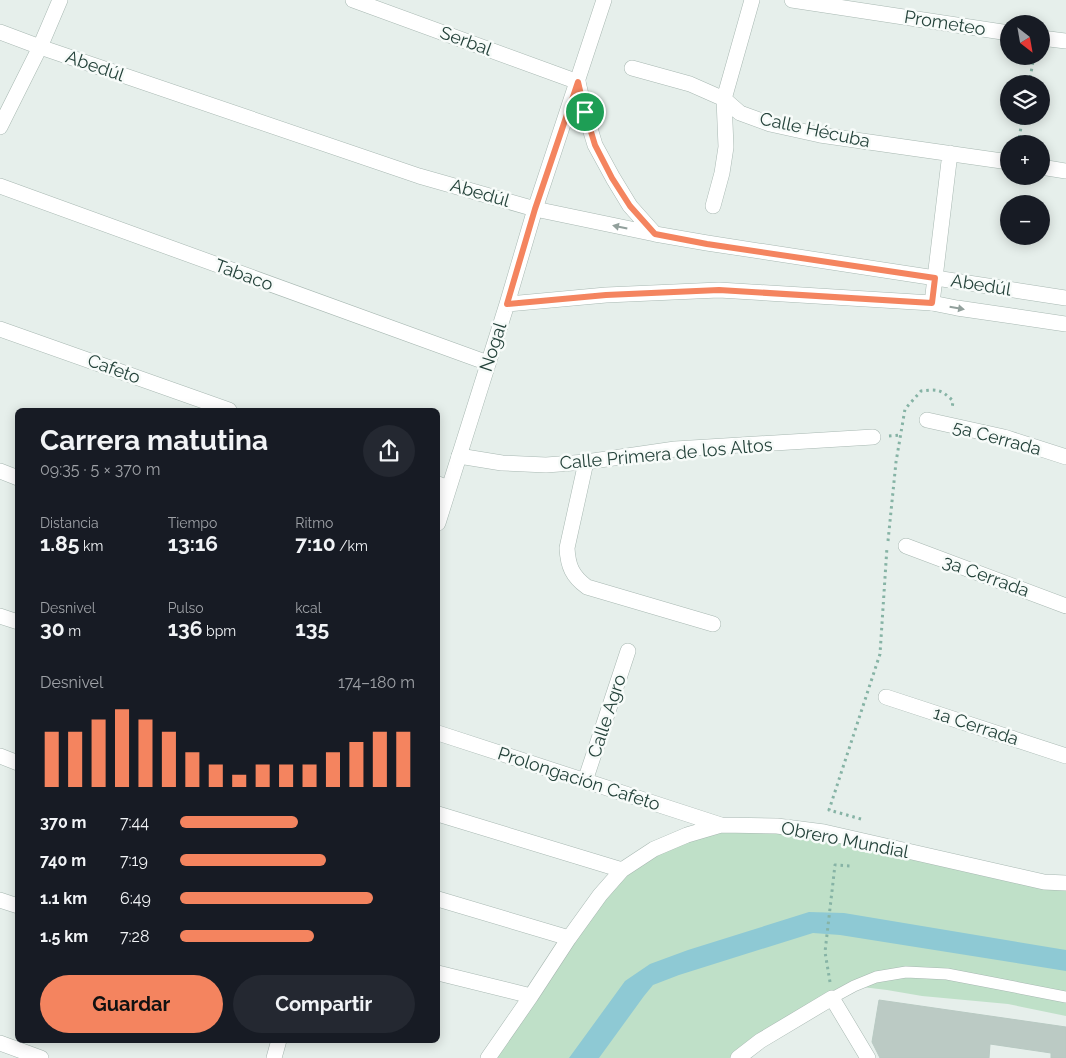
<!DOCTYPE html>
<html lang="es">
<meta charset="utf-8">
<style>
body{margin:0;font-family:Raleway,sans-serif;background:#242831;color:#f1f3f6;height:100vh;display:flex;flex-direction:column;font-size:19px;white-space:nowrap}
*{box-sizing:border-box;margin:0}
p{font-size:16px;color:#9ea1a6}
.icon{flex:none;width:28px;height:28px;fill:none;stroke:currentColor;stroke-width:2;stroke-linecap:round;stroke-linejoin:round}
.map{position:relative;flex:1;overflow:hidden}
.details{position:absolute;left:15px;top:408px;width:425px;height:635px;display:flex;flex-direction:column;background:#171b24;border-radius:8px;box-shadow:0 2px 12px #0003}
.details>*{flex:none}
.needle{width:32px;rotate:149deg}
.fabs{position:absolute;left:1000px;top:15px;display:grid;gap:10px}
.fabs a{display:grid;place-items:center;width:50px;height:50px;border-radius:50%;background:#171b24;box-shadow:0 2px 12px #0003;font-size:25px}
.pin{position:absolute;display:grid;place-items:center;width:42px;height:42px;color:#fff;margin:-21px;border:2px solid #fff;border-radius:50%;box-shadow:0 1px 5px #0007}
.round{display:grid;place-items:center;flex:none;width:52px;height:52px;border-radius:26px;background:#242831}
.headline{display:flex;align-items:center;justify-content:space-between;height:85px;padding:0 25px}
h1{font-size:28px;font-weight:700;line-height:38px}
.metrics{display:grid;grid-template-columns:repeat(3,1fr);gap:8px;height:85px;padding:5px 25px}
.metrics div{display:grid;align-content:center}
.metrics b{font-size:21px;font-weight:700}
.metrics small{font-size:14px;font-weight:400}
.metrics p{font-size:14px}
.chart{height:140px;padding:10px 25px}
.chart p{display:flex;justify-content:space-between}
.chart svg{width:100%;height:90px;margin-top:5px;stroke:#f4845f;stroke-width:6}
.action{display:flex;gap:10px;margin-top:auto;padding:10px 25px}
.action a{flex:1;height:58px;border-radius:30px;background:#f4845f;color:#111;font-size:20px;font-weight:700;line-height:58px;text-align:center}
.action a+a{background:#242831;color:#f1f3f6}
ul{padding:0 25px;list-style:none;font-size:16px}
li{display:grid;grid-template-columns:80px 60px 1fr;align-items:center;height:38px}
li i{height:12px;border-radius:6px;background:#f4845f}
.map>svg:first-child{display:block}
.green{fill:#bfe0c8}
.water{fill:#8ec9d4}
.building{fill:#bbcac4;stroke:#b8c9c2}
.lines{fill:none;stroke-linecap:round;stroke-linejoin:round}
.service-casing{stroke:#a8b8b2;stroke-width:12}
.minor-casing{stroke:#a8b8b2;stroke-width:16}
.tertiary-casing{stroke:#a8b8b2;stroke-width:16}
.path{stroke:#86b3a5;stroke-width:3;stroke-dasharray:2.5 4;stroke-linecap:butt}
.service{stroke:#fff;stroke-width:11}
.minor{stroke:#fff;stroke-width:15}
.tertiary{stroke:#fff;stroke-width:15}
.oneway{fill:#92a09c}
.route-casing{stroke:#fff;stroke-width:10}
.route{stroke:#f4845f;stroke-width:6}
.labels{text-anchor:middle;stroke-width:5;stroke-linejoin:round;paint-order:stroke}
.street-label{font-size:18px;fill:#24423a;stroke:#f7fbf9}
</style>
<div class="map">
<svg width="1066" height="1058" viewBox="0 0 1066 1058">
<rect width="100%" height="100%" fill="#e6efeb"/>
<path class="green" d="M777 826 1066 887V1016L1008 1004 922 996 887 990 854 986 738 1058H488L622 870 687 835Z"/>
<path class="water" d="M809 912 844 913 1066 950V971L840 935 813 933 679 975 653 985 644 996 599 1058H569L625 981 650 964 688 950Z"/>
<path class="building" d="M879 1000 1066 1027V1058H1051V1053L990 1044 989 1058H880L872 1042Z"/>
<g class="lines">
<defs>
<path id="service" d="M832 998 854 986 876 977 906 972 947 974 1066 997"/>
<path id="minor" d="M353 0 578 82
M792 0 1009 33
M1041 38 1066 41
M632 68 690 84 724 99 740 113 770 124 820 135 1009 162
M0 127 40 47 60 0
M1041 167 1066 171
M0 186 488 363
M713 206 722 173 726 147 724 99 752 0
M932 303 950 153
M0 329 229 410
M927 420 1004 437 1066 457
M459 456 502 463 546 465 586 462 675 449 873 437
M586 462 567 548C568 566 572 576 587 587L713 624
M0 471 18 478
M438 484 448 488
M906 546 1066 606
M0 616 18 622
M886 697 1066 756
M438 733 721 825
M0 756 18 763
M585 781 628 651
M438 814 622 870
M438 899 569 938
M0 900 18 906
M438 973 531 996
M0 1043 41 1058
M488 1058 531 996 569 938 600 895 622 870 654 849 687 835 721 825 777 826 824 832 1044 882 1066 883
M738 1058 760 1041 832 998 868 1058"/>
<path id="tertiary" d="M0 32 40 47 419 176 535 209 655 234 707 243 1066 298
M578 82 585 112 595 145 613 178 630 206 655 234
M507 304 606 295 719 290 932 303 957 308 1066 324
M438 523 507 304 535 209 604 0
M274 1058 279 1040"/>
</defs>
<use href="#service" class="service-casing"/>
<use href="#minor" class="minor-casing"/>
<use href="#tertiary" class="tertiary-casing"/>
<path class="path" d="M1029 84 1034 56
M1018 144 1023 116
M889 436 901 435
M888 541 896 462 905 409 921 391C937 389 941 389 953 401L952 409
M861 819 829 810 880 654 887 547
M830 982 825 952 835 865 850 866"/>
<use href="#service" class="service"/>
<use href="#minor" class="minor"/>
<use href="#tertiary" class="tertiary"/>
</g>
<defs><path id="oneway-solid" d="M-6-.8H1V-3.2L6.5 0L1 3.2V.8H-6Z" transform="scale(1.25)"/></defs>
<g class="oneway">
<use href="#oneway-solid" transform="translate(620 227) rotate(-168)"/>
<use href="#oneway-solid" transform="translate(957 308) rotate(10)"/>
</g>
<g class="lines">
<defs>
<path id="route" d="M578 82 585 112 595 145 612 178 630 206 655 234 707 244 935 278 932 303 719 290 606 295 507 304 535 209Z"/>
</defs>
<use href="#route" class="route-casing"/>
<use href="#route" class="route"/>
</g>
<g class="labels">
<g class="street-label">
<text transform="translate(945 23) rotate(9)" y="6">Prometeo</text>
<text transform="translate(466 41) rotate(20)" y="6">Serbal</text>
<text transform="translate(95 66) rotate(19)" y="6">Abedúl</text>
<text transform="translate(815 130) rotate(12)" y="6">Calle Hécuba</text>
<text transform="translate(480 193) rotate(16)" y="6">Abedúl</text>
<text transform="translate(244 275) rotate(20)" y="6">Tabaco</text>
<text transform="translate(981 285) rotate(9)" y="6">Abedúl</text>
<text transform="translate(493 347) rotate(-72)" y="6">Nogal</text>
<text transform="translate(114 369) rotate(20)" y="6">Cafeto</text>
<text transform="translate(997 438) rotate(15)" y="6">5a Cerrada</text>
<text transform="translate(666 454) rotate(-5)" y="6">Calle Primera de los Altos</text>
<text transform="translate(986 576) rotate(20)" y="6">3a Cerrada</text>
<text transform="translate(607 716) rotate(-72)" y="6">Calle Agro</text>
<text transform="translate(976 726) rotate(18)" y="6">1a Cerrada</text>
<text transform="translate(579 779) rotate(18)" y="6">Prolongación Cafeto</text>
<text transform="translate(845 840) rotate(11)" y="6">Obrero Mundial</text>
</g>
</g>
</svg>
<div class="fabs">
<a><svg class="needle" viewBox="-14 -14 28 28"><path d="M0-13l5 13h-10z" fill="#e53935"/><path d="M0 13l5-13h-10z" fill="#9ea1a6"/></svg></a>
<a><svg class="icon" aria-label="layers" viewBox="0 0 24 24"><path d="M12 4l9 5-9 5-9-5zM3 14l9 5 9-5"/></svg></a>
<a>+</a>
<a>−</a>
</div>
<div class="pin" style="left:585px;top:112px;background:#1e9e55"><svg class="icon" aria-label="arrive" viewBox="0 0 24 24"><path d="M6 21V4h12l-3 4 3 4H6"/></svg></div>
<section class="details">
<div class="headline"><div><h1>Carrera matutina</h1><p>09:35 · 5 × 370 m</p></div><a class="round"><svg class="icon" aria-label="share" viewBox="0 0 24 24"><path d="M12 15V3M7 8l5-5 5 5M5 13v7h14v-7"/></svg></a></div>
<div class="metrics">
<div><p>Distancia</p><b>1.85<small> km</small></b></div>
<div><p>Tiempo</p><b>13:16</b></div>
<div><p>Ritmo</p><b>7:10<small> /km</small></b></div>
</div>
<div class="metrics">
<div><p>Desnivel</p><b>30<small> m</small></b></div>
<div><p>Pulso</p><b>136<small> bpm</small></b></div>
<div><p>kcal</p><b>135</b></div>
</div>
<div class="chart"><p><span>Desnivel</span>174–180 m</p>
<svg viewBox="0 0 160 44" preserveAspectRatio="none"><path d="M5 44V17M15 44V17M25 44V11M35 44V6M45 44V11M55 44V17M65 44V27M75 44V33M85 44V38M95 44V33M105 44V33M115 44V33M125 44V27M135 44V22M145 44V17M155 44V17"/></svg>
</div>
<ul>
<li><b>370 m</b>7:44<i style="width:50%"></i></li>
<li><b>740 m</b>7:19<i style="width:62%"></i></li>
<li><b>1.1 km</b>6:49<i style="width:82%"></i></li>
<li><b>1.5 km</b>7:28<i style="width:57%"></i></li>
</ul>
<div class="action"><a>Guardar</a><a>Compartir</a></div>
</section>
</div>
